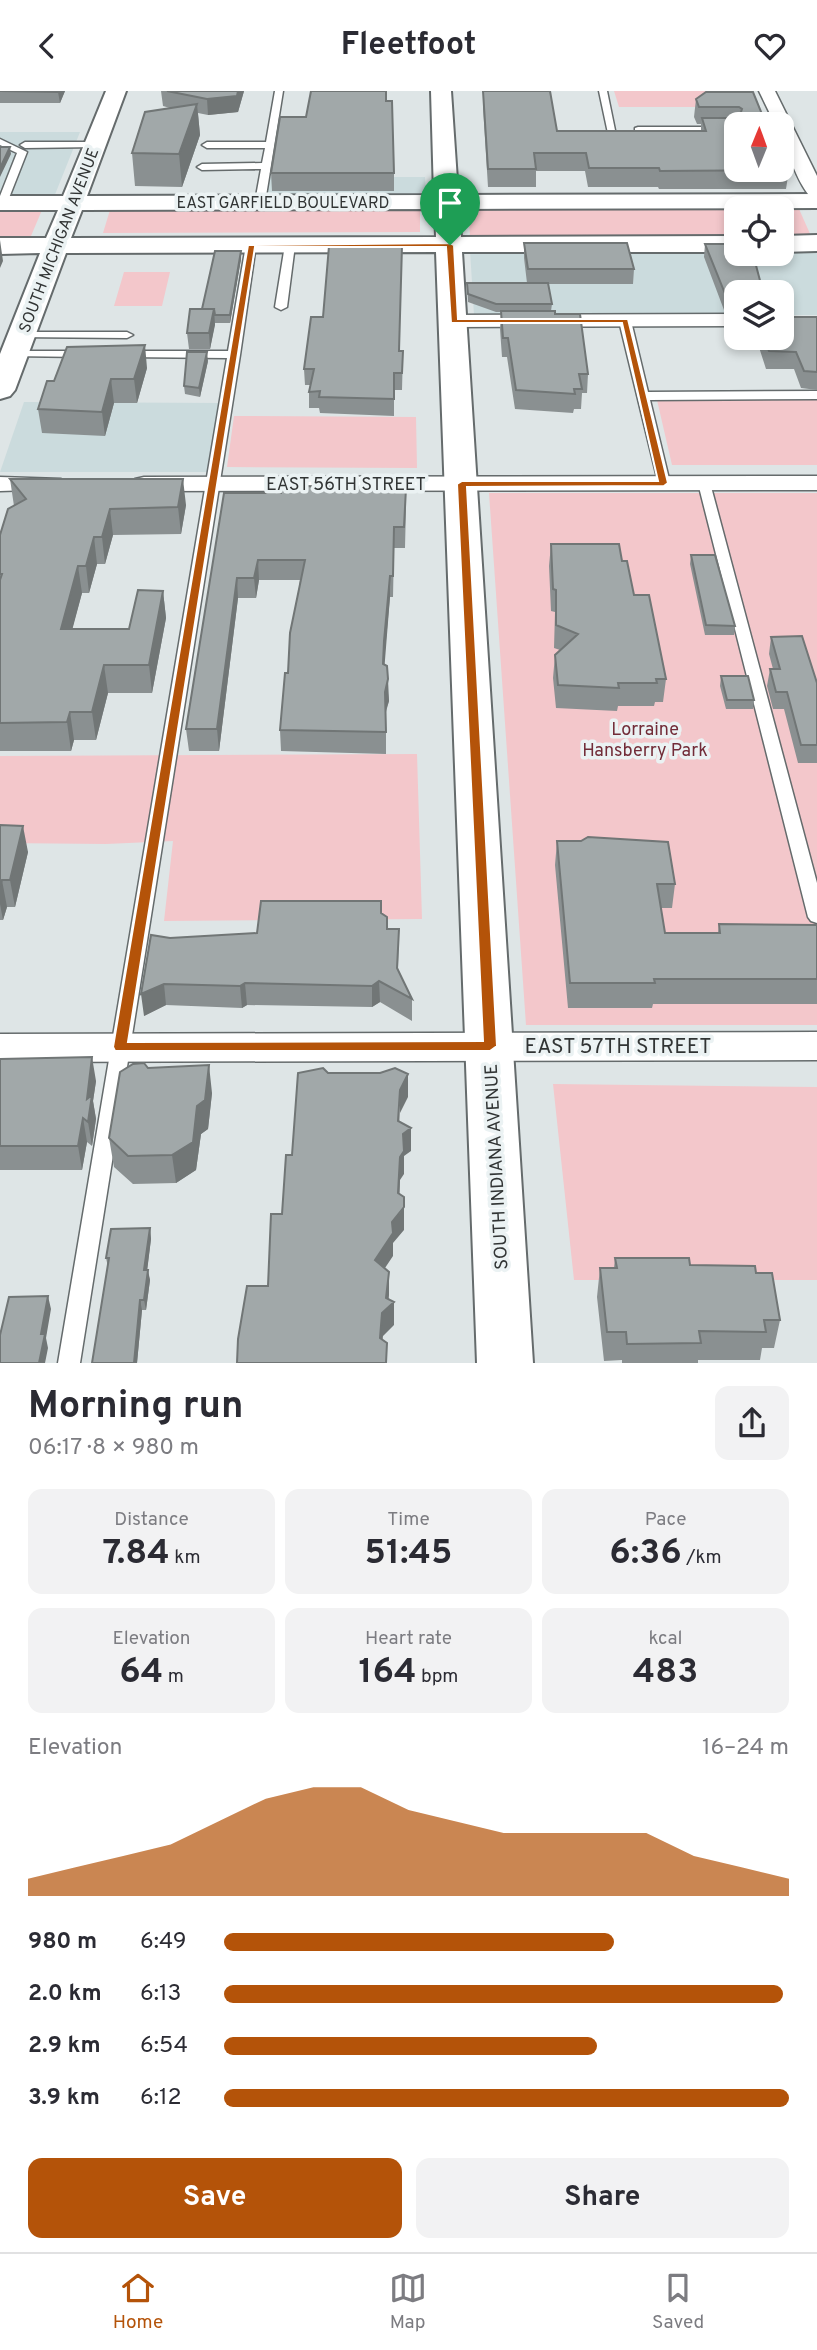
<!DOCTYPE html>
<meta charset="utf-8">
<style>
body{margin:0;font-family:Overpass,sans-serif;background:#f2f2f3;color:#2b2b33;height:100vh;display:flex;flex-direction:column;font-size:26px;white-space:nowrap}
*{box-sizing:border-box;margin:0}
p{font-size:23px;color:#7c7c81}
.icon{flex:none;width:38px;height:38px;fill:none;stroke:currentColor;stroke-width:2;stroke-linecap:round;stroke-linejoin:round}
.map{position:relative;height:1272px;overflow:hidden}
.panel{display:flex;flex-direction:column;background:#fff;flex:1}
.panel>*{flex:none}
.needle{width:46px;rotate:1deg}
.tools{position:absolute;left:724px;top:21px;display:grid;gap:14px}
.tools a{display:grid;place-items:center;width:70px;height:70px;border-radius:14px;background:#fff;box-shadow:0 4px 10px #0003;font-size:35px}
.pin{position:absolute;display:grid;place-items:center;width:60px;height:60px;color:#fff;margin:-72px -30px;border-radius:50% 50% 50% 0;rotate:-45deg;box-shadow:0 0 7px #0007}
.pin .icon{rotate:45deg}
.round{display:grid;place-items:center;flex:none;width:74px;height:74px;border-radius:14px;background:#f2f2f3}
.summary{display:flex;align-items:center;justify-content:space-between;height:119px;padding:0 28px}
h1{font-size:38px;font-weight:700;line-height:52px}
.figures{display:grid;grid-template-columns:repeat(3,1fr);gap:10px;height:119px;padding:7px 28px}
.figures div{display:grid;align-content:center;border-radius:14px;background:#f2f2f3;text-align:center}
.figures b{font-size:35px;font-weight:700}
.figures small{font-size:19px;font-weight:400}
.figures p{font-size:19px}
.chart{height:196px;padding:14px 28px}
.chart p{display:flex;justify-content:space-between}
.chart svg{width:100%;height:126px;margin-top:7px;fill:#b45309;opacity:.7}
.button{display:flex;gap:14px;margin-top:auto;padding:14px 28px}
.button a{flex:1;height:80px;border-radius:14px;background:#b45309;color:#fff;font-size:28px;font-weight:700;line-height:80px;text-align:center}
.button a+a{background:#f2f2f3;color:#2b2b33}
ul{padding:0 28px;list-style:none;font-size:23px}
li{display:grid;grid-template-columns:112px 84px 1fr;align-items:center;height:52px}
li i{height:18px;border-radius:9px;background:#b45309}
header{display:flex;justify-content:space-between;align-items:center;height:91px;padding:0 28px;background:#fff;font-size:32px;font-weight:700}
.dock{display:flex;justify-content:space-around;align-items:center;height:98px;border-top:2px solid #e1e1e2;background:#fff;font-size:19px;color:#7c7c81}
.dock a{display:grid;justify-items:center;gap:4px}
.dock .on{color:#b45309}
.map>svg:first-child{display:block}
.built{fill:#cbdbdd}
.green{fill:#f3c7cb}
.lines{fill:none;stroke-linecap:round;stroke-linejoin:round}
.service-casing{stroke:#656b6c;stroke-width:3}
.minor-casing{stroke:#656b6c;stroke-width:3}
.tertiary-casing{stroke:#656b6c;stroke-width:4}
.service{fill:#fff;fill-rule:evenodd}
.minor{fill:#fff;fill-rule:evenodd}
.tertiary{fill:#fff;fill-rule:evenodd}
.wall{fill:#8a9091}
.shaded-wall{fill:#717676}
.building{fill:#a1a8a9;stroke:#717676;stroke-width:2}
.route{fill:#b45309;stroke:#fff;stroke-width:2;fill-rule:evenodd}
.labels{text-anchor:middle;stroke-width:7;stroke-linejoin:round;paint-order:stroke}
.far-street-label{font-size:16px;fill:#313434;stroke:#ebf2f3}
.street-label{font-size:18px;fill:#313434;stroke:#ebf2f3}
.park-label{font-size:18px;fill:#722c38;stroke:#ebf2f3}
.near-street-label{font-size:21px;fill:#313434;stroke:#ebf2f3}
</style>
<header><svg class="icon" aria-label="back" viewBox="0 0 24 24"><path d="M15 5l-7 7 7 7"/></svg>Fleetfoot<svg class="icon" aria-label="heart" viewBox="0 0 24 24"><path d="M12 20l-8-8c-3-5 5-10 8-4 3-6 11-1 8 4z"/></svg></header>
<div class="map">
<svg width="817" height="1272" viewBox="0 0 817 1272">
<rect width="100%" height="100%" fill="#dee5e6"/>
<path class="built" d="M0 41H80L54 106H0Z
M264 86H425L426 105 261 106Z
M737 158V163H782V158H817V224H782V201H737V224H474L470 159Z
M24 311 226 312 214 381H0Z"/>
<path class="green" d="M614 0H736L745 16H619Z
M420 118V141L103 142 110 119Z
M737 118V145H470L468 119Z
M782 118H799L811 145H782Z
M0 119H42L31 145H0Z
M124 181H170L162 215H114Z
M657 309H817V374H672Z
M234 325 416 326 417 377 227 376Z
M489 402H817V934H526Z
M417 663 422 828 164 830 173 750 106 753 0 752V665Z
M553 993 817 996V1189H574Z"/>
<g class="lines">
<defs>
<path id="service" d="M275 0H283L265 111 260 114 255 111 261 78 202 79 197 76 202 73 262 72 265 57H207L202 54 207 51H266Z
M599 0H607L617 49 609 47Z
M638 36H737V42L635 41V37Z
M0 48 27 61 7 112 2 115 0 105 17 62 0 54Z
M95 51 98 52V56L25 57 20 54 25 51Z
M251 151 256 154 240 264 80 1272H58L227 267 124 266 118 263 124 260H228L246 154Z
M290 151 295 154 287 216 281 219 275 216 285 154Z
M625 227 631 230 648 301 817 300V308L650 309 670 392 664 396 659 395 619 230Z
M21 241H127L133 244 127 247 17 246 15 244Z
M14 260H84L90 263 84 266 10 265 8 263Z
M704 388 710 392 817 792V832L811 830 808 826 698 392Z"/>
<path id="minor" d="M759 0H775L817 85V110C801 105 782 50 782 33H775Z
M737 223V235L454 236 443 230 454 224Z
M817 385V399L144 400 135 398 132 393 135 388 144 386Z
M0 386 61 388 64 393 61 398 0 400Z
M817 941V969L0 971V943Z"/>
<path id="tertiary" d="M106 0H126L87 105 434 104 431 0H451L458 104 817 103V117L459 118 461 146 737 145V161H462L533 1272H477L436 161 66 162 15 299 10 305 0 308V263L40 162 0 163V147H46L58 119H0V105H63ZM435 118 436 146 71 147 82 119Z
M817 144V160L782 161V145Z"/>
</defs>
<use href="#service" class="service-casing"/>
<use href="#minor" class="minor-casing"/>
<use href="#tertiary" class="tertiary-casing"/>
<use href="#service" class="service"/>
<use href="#minor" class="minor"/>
<use href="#tertiary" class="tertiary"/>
</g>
<path class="wall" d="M0 0H65L60 12H0Z
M161 0H244L238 21 208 24 198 22 200 44 182 96 135 95 132 62 170 17 163 15Z
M483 0 557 40H701V33H697L694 26 696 8 753 1 737 33 789 79 786 98H659L658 96H588L585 80H536V96H488L483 16Z
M386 10 394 82V100H272L271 82Z
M524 152 634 178 633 193H548L552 213 551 220 555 223 588 283 587 302H582L581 318H574L573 322 515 318 507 266H502L500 238 501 221H496L468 211 467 192H527L524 167Z
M705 153 737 201V219H724L704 166Z
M241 168 230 232H215L210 258H189L187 242 202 218Z
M817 226V299L801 297 794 278H766L756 247H782Z
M399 260H403L402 299H394V325L320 322 319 317H309V301L310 294H305L304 278Z
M208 270 200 306 185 303 184 295Z
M147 277 137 312H114L105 345 42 342 38 318 54 290Z
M10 388 186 414 181 443 113 444 105 473H97L89 502H82L72 538H129L163 500 166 527 152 602H108L96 649H74L71 660H0V444L14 415Z
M224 402 406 416 405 457H394L393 506H390L384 571 389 610 386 621V663L281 660 280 639 300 489H259L256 507H238L219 660H189L186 638Z
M551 453 622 470 666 588 663 611H655L654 615H618L617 620 556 617 553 587 555 564 560 559 554 557 555 521 551 520 549 475Z
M691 464 735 535 734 544H705L690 473Z
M771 546 817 592V672H798L784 618H773L767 595 770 578H773L769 563Z
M721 585 754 609 753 618H726L720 595Z
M0 734 28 761 15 816H7L3 829H0Z
M557 750 675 793 672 817H661L665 842H718L719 833 817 834V913H653L652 917H568L555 774Z
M381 822 387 826 388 838H399L398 879 412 908V930L380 911 372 916 247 914 242 917 166 914 144 925 170 847 257 842Z
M0 968 96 990 93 1010 96 1028 92 1055 87 1051 82 1079H0Z
M148 977 212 1002 208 1038 201 1043 196 1079 176 1092 133 1093 114 1076 109 1047Z
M150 1137 151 1148 147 1179 150 1189 146 1219H142L137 1272H92L108 1176 106 1167Z
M615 1167 756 1182 780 1229 774 1257H762L760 1269H698V1272H622V1269L604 1270 597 1206 600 1177H614Z"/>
<path class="shaded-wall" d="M59 0H65L60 12 58 1Z
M238 0H244L238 21 208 24 207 8Z
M197 13 200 44 182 96 179 63Z
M10 56 11 63 0 86V77Z
M0 149 3 170 0 177Z
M241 160V168L230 232V224Z
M214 218 215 234 210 258 209 242Z
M145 254 147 277 137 312 134 288Z
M207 261 208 270 200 306 199 297Z
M111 288 114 312 105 345 102 321Z
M183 388 186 414 181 443 178 416Z
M110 418 113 444 105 473 102 446Z
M94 446 97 473 89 502 86 475Z
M258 469 259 489 256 507 254 487Z
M78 475 82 502 65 566 61 538Z
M390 485V506L383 594 384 550Z
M237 487 238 507 219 660 217 638Z
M163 500 166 527 152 602 149 574Z
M104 574 108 602 96 649 92 621Z
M388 588 389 610 385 622V601Z
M70 621 74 649 71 660 67 631Z
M23 735 28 761 15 816 10 789Z
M2 789 7 816 3 829 0 813V795Z
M379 890 380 911 372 916V895Z
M245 892 247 914 242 917 240 895Z
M164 893 166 914 144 925 141 903Z
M92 966 96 990 93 1010 96 1028 92 1055 88 1031 87 1008Z
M209 974 212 1002 208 1038 201 1043 196 1079 176 1092 172 1064 197 1015Z
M408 983V1006L400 1022 399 1053 400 999Z
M83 1027 87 1051 82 1079 78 1055Z
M411 1037V1060L404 1065V1083L400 1089 399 1123 404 1116V1139L393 1152V1165L375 1192V1169L392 1131 398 1102 400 1066 403 1043Z
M150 1137 151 1148 146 1189 144 1179Z
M148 1179 150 1189 146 1219 144 1209Z
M389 1181V1204L388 1217 394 1211V1234L383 1245 380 1270V1247L382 1222 386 1207Z
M48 1205 51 1218 46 1247 48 1257 45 1272H39L41 1243Z
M140 1209 142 1219 137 1272H134Z"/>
<path class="building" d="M0 0H59L58 1Z
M167 0H238L237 5 207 8Z
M311 0H386V10H392L394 82H271L280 26H306Z
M483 0H550L557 40H706L702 27H739L742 18 739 16H699L696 8 706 1H753L766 33H737V79H782V67L789 79 660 80 659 77H589L586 62H534L536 78H488Z
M197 13 179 63 132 62 145 21Z
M0 56H10L0 77Z
M524 152H627L634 178H528Z
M705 153H737V163H753L763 201H737V205H726Z
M329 155H402L399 260H403L402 282H394V308L319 306 320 300 309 301 314 278H304L311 226H323Z
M215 160H241L230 224H215L214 218H202Z
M467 192H548L552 213H496L468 203Z
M190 218H214L209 242H187Z
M501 220H555V223H580L588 283H579L582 298H574L575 303 516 299 508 247H503Z
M782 226H817V281L804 280 796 261 769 260 764 247H782Z
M145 254 134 288H111L102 321 38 318 47 290H54L67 256Z
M187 261H207L199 297 184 295Z
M10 388H183L178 416 110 418 102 446H94L86 475H78L61 538H129L138 499 163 500 149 574H104L92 621H70L67 631 0 632V489L2 483H0V444L8 418 26 408Z
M304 395 406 397 404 436H394L393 485H390L384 550 383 573 387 575 388 588 385 601 386 641 280 639 285 582H288L290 542 305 469H258L254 487H237L217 638H186L224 402H281V398H303Z
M551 453H619L622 470H627L634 504H649L666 588H656L657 592H618L619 597 558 594 555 564 578 543 556 534V499L553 498Z
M691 464H715L735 535 706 534Z
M802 545 817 592V654H801L787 601H776L770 578H780L771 546Z
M721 585H748L754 609H727Z
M0 734 23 735 10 789H2L0 795Z
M588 746 668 751 675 793H657L665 842H720L719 833 817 834V888H654L655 892H570L557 750H581Z
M261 810H381V822L387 826V838H399L397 877 412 908 379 890 372 895 245 892 240 895 164 893 141 903 151 844 170 847 257 842Z
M92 966 87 1008 92 1004 88 1031 83 1027 78 1055H0V968Z
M144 972 148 977 209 974 205 1009 197 1015 193 1051 172 1064 128 1065 109 1047 120 981 133 973Z
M323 977 328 982H380L395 977 408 983 400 999 398 1030 411 1037 403 1043 404 1060 400 1066 398 1102 404 1106V1116L392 1131 393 1142 375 1169 389 1181 386 1207 394 1211 382 1222 380 1247 387 1252 386 1272H237L238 1248 247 1195H268L271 1123H282L286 1064H292L298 982Z
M150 1137 144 1179H148L144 1209H140L134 1272H92L109 1167H106L111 1138Z
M615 1167H689L690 1174 755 1175 756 1182H772L780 1229H764L766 1241 699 1240 701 1252 627 1253 626 1241H607L600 1177H617Z
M48 1205 41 1243H45L39 1272H0V1244L9 1206Z"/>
<path class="route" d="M450 152 454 154 458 228H628L668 392 664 395 467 396 497 955 490 960H115L113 956 248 154ZM255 156H446L451 232H622L658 390H462L457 393 483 950 128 951Z"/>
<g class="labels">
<g class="far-street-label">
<text x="283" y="117">EAST GARFIELD BOULEVARD</text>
<text transform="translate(58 149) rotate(-69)" y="6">SOUTH MICHIGAN AVENUE</text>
</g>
<g class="street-label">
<text x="346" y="399">EAST 56TH STREET</text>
<text transform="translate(496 1076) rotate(-93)" y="6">SOUTH INDIANA AVENUE</text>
</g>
<g class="park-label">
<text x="645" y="644">Lorraine<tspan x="645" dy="21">Hansberry Park</tspan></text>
</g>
<g class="near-street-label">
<text x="618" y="962">EAST 57TH STREET</text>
</g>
</g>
</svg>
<div class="tools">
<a><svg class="needle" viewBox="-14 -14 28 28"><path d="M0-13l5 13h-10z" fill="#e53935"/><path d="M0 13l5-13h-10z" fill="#7c7c81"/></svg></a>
<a><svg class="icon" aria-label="locate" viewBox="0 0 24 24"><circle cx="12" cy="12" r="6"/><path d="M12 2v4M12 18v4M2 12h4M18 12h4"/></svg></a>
<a><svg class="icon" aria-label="layers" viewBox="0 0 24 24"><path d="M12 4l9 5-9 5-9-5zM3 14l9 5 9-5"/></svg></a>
</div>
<div class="pin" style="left:450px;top:154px;background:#1e9e55"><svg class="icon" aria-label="arrive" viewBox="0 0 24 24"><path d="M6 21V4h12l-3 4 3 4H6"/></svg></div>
</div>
<section class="panel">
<div class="summary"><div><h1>Morning run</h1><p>06:17 · 8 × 980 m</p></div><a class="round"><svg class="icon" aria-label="share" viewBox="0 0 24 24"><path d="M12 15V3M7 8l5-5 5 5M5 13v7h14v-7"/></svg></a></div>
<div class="figures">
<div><p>Distance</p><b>7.84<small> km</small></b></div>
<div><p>Time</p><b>51:45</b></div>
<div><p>Pace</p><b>6:36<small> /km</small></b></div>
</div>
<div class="figures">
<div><p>Elevation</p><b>64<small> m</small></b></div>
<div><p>Heart rate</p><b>164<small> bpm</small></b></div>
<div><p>kcal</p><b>483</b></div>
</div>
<div class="chart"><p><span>Elevation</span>16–24 m</p>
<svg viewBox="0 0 160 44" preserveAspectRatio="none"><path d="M0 44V38L10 34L20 30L30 26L40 18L50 10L60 6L70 6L80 14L90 18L100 22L110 22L120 22L130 22L140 30L150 34L160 38V44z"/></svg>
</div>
<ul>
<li><b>980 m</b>6:49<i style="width:69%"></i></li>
<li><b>2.0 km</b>6:13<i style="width:99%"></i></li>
<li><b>2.9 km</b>6:54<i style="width:66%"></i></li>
<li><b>3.9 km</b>6:12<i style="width:100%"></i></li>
</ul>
<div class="button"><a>Save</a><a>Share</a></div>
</section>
<nav class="dock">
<a class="on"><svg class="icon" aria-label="home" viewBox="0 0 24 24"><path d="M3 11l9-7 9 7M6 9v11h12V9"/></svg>Home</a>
<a><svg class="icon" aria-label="map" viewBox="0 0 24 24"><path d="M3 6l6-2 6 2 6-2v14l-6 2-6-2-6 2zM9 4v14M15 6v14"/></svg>Map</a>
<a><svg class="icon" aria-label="saved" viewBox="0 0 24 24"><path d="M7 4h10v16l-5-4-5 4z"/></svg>Saved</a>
</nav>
